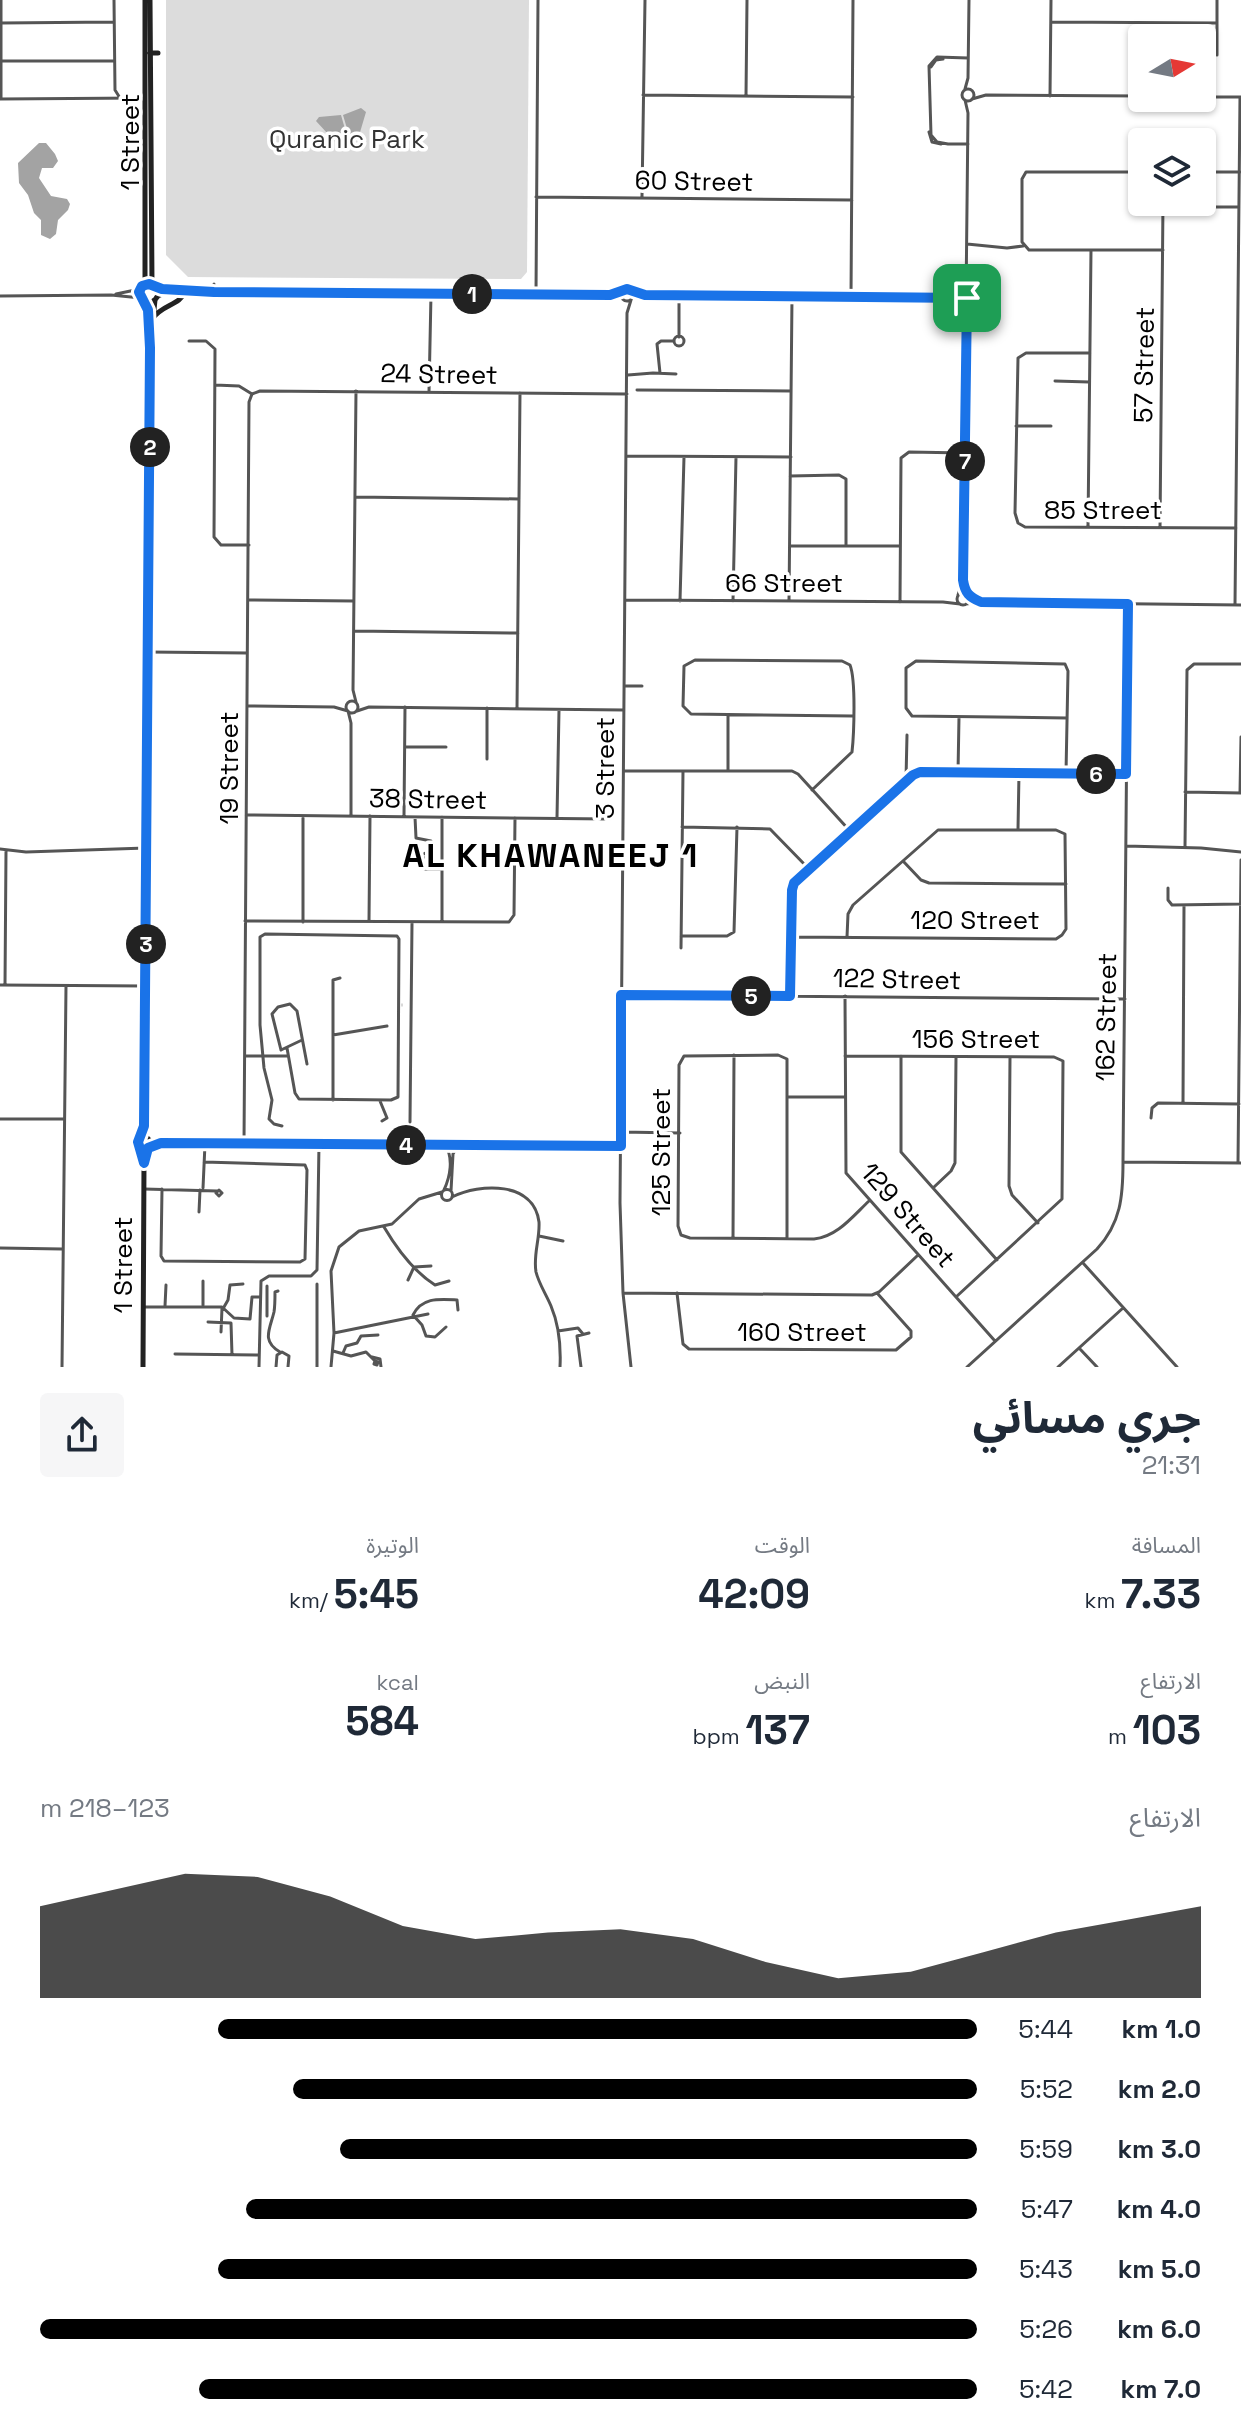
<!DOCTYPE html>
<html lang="ar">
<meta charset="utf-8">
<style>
body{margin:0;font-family:"Space Grotesk","Noto Sans Arabic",sans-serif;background:#f6f6f7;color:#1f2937;direction:rtl;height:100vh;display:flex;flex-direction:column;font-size:30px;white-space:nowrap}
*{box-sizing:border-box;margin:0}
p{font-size:26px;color:#747a83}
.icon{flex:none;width:44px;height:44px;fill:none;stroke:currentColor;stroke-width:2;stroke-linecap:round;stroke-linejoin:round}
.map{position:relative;height:1367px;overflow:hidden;direction:ltr}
.details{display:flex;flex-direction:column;background:#fff;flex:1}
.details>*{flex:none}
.needle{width:52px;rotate:80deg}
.tools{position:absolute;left:1128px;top:24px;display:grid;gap:16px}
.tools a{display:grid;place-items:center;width:88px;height:88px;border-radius:8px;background:#fff;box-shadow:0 2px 6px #0004;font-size:40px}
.pin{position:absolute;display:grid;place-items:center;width:68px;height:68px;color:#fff;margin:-34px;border-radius:16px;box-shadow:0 4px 12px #0006}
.km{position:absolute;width:40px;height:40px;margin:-20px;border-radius:50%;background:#222;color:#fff;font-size:22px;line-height:40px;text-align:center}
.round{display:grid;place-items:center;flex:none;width:84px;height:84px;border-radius:8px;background:#f6f6f7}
.summary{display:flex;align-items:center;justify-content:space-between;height:136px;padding:0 40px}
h1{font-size:44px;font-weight:700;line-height:60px}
.figures{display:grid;grid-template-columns:repeat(3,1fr);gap:12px;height:136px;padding:8px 40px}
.figures div{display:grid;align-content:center}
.figures b{font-size:40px;font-weight:700}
.figures small{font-size:22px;font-weight:400}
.figures p{font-size:22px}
.chart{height:224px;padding:16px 40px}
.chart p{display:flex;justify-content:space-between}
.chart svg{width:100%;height:144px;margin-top:8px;fill:#000;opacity:.7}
ul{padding:0 40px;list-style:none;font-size:26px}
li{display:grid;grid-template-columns:128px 96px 1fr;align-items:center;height:60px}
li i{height:20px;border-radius:10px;background:#000}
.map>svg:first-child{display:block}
.green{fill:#dcdcdc}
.water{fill:#a3a3a3}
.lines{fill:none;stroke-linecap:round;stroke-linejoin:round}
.street-tunnel{stroke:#d9d9d9;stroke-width:3;stroke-dasharray:3 1.5;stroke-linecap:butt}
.street{stroke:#555;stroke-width:3}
.secondary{stroke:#222;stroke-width:5}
.route-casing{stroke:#fff;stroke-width:16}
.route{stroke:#1a73e8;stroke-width:10}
.labels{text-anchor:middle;stroke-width:7;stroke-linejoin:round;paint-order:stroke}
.park-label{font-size:26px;fill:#333;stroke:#fff}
.street-label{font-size:26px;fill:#000;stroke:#fff}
.district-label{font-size:34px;font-weight:bold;letter-spacing:2px;fill:#000;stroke:#fff}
</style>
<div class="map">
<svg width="1241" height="1367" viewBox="0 0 1241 1367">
<rect width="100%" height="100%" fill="#fff"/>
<path class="green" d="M166 0H529L527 272 521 279 188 277 166 255Z"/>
<path class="water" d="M361 108 366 112 358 139 351 142 343 115Z
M341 115 349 143 339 146 316 121 319 117Z
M39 143H46L55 154 58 161 53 168H42L39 178 51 196 67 199 70 204 68 210 58 220 56 234 50 239 41 235V220L34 213 28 195 19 183 18 163Z"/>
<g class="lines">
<path class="street-tunnel" d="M401 1005H403"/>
<path class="street" d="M114 0 115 90 120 98
M1051 22 1217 23
M1 23 114 22
M1217 55V0
M1 61H114
M931 67 936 60 943 59
M962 95a6 6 0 1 1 12 0a6 6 0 1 1-12 0Z
M965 89 968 78 969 0
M643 95 853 97
M746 96 747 0
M1050 96 1051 0
M1202 97H1241
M0 99 141 98
M1 99V0
M972 99 986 95 1142 96
M929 132 932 142 941 144
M948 144 937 142 931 135 929 66 937 57 968 58
M948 144H968
M1142 172H1026L1022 179V242L1029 250H1163
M1202 172H1240
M642 196 645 0
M536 197 852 200
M1163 207H1239
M967 244 1007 248 1023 246
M156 287 214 292 610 295 622 291
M621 295a6 6 0 1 1 12 0a6 6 0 1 1-12 0Z
M214 292V284
M632 292 645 295 967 298
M116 294 140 289
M536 294 538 0
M0 296 111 295 141 298
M851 297 853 0
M157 298 164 294 175 292
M674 341a5 5 0 1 1 10 0a5 5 0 1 1-10 0Z
M679 337V297
M189 341H206L215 349 214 537 221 545H249
M1090 353H1026L1018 358 1015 513 1018 523 1025 527 1236 528
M660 373 657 344 661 341H674
M628 375 653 373 676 374
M1055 381 1089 382
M215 385 239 386 252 394
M637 390 791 391
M356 391 353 690 356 702
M429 392 431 294
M252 394 260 391 627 394
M1016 426H1051
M626 456 791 457
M790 476 839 475 846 479V546
M355 497 519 499
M1088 526 1091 250
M1160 528 1163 202
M790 546H900
M957 599a6 6 0 1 1 12 0a6 6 0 1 1-12 0Z
M958 595 963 580 968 113 965 100
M248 600 354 601
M625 600 943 602 960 604
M680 601 684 457
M733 601 736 457
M789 601 792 297
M900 602 901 458 909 452 965 453
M966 604 981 602 1241 605
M1235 605 1240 97
M354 631 518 633
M148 652 247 653
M624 686H642
M346 707a6 6 0 1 1 12 0a6 6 0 1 1-12 0Z
M247 706 334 707 348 711
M517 709 520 393
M348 711 351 723V816
M357 711 369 707 624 710
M406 747H446
M487 759V708
M624 771H792L798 774 850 831
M728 771V715
M958 773 959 717
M1066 773 1068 671 1065 664 916 661 906 668V708L912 716 1067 718
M906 779 907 735
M812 790 852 752C854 734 856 680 850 665L842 661 695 660 684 666 683 706 691 714 853 716
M1185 792 1241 793
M1240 793 1241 737
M246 815 610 819
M404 816 405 707
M415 817 416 838 431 841V850L422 855 426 862 432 858 429 852
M557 818 559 710
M682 827 770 829 809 869
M1018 829 1019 773
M1126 846 1201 848 1241 852
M1185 847 1187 670 1194 664H1241
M0 849 26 852 146 848
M903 861 921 880 929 883 1066 884
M421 866 427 861
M425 869H442
M1168 888V900L1172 905 1241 904
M245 921 509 922 514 915 515 818
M369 921 370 816
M442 921V817
M303 922V818
M681 936H727L734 932 737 827
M791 937 1056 939 1062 935 1066 929 1065 834 1056 830H938L853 905 848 914 847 937
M681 948 683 771
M0 985 145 986
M5 985 6 851
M621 995 1125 999
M790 996 792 890 794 883 913 775 923 772 1126 774
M845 996 846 1173 995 1341
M333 1035 387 1026
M281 1050 272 1014 278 1007 290 1004 297 1011 307 1064
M281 1050 302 1040
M245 1056H288
M845 1056 1054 1057 1063 1061 1062 1199 956 1297
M901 1056V1152L997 1260
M1010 1057 1009 1186 1012 1195 1038 1223
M788 1097H845
M333 1100V980L340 978
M380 1101 387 1118 382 1121
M1183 1103 1184 905
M1151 1118 1152 1108 1158 1103 1239 1104
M0 1119H64
M410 1122 412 923
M282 1126 274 1124 269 1119 272 1100 264 1068 260 1025V937L265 934 397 936 399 939 398 1097 391 1100 299 1099 295 1093 287 1048
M621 1132 680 1133
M149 1139 158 1143
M244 1144 249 402 252 394
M149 1147 161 1143 621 1146
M1123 1162 1241 1163
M1238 1163 1241 860
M203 1188 205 1144
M933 1188 951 1171 955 1163 956 1057
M144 1189 217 1191
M162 1189 161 1256 164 1261 300 1262 305 1259 307 1170 305 1165 204 1162
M441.5 1195a5.5 5.5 0 1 1 11 0a5.5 5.5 0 1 1-11 0Z
M219 1190 222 1193 219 1196 216 1193Z
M444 1190C450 1177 454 1158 445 1145
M451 1191 453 1154 458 1145
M452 1197C480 1183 534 1181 539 1222 540 1239 533 1255 536 1272 539 1284 546 1294 551 1306 559 1325 561 1346 560 1367
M199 1212 200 1190
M384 1227C397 1249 413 1271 435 1285L449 1281
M539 1236 563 1241
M733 1238 734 1055
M787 1238V1059L778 1055 684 1056 679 1065 678 1226 681 1235 690 1238 814 1239C837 1237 853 1216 869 1201
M0 1248 62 1249
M1083 1263 1177 1367
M408 1280 414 1267 431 1266
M278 1291 275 1292C275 1299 275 1306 274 1312 270 1329 261 1341 280 1352
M623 1293 872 1295 879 1292 917 1256
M677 1293 683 1344 689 1349 896 1350 911 1337V1331L877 1293
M203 1305V1281
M165 1306 166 1285
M143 1307H222L234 1318 250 1319 252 1297H260
M224 1307 228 1300 230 1285 243 1284
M267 1316V1286
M208 1322 231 1323 232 1355
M446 1327 435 1337 426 1336 422 1325 413 1315C422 1297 439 1299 457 1300L458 1310
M558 1331 578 1328 583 1334
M221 1332 222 1308
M334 1333 428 1314
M1080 1349 1097 1367
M333 1351 351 1356 366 1352 375 1361
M343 1353 346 1346 357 1343 361 1336 378 1335
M175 1354 259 1355
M372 1357 380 1359 381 1367
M375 1361 378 1362 377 1365 374 1364Z
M62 1367 66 986
M259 1367 261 1281 269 1276H311L317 1270 319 1144
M276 1367 277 1355 282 1352 289 1356 288 1367
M317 1367V1284
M331 1367 334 1333 331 1271 339 1247 359 1231 392 1224 419 1199 442 1192
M581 1367 577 1336 589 1333
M631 1367 623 1293 620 1203 627 313 631 300
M967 1367 1097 1249C1121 1223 1123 1196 1123 1162L1128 604
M1058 1367 1123 1308"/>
<path class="secondary" d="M145 0V284
M150 0 152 284
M150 53H158
M140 293a9 9 0 1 1 18 0a9 9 0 1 1-18 0Z
M145 302 148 310 149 331
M153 318C163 304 179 306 186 291
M138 1143a6 6 0 1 1 12 0a6 6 0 1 1-12 0Z
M141 1138 144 1126 150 348 155 300
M143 1367 144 1163 148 1148"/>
</g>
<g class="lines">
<defs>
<path id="route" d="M149 284 162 289 214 292 610 295 627 289 645 295 967 298 963 580C965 593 969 597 981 602L1128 604 1126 774 920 772 913 775 794 883 792 890 790 996 621 995V1146L161 1143 148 1148 144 1163 138 1142 144 1126 150 348 148 310 139 292 142 286Z"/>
</defs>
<use href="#route" class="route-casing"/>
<use href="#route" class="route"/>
</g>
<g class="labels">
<g class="park-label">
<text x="347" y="148">Quranic Park</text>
</g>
<g class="street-label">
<text transform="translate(130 142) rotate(-90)" y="9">1 Street</text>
<text transform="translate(694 181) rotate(1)" y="9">60 Street</text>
<text transform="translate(1144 365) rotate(-89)" y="9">57 Street</text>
<text transform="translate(439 374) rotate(1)" y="9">24 Street</text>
<text x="1103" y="519">85 Street</text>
<text x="784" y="592">66 Street</text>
<text transform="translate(229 768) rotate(-90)" y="9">19 Street</text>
<text transform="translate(605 768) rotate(-90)" y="9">3 Street</text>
<text transform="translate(428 799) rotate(1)" y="9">38 Street</text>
<text x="975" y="929">120 Street</text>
<text transform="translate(897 979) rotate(1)" y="9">122 Street</text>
<text transform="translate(1106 1017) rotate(-89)" y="9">162 Street</text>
<text x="976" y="1048">156 Street</text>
<text transform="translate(661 1152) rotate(-90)" y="9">125 Street</text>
<text transform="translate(908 1215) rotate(49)" y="9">129 Street</text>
<text transform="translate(123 1265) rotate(-90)" y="9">1 Street</text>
<text x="802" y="1341">160 Street</text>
</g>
<g class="district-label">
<text x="551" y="867">AL KHAWANEEJ 1</text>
</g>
</g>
</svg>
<div class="tools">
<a><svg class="needle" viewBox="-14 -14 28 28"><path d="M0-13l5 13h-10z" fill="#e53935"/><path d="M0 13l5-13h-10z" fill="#747a83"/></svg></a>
<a><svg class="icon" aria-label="layers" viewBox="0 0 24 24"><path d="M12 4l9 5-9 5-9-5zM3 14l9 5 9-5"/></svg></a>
</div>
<div class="pin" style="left:967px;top:298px;background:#1e9e55"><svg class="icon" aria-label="arrive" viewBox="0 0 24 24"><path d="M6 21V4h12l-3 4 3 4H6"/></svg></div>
<b class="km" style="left:472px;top:294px">1</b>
<b class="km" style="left:150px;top:447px">2</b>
<b class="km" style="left:146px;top:944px">3</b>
<b class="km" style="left:406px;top:1145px">4</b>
<b class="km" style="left:751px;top:996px">5</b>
<b class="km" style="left:1096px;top:774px">6</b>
<b class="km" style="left:965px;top:461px">7</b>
</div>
<section class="details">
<div class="summary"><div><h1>جري مسائي</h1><p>21:31</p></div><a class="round"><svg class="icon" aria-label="share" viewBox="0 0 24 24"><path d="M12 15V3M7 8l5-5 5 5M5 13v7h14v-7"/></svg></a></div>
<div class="figures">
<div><p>المسافة</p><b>7.33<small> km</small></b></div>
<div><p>الوقت</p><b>42:09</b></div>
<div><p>الوتيرة</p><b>5:45<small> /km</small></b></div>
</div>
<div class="figures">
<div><p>الارتفاع</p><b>103<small> m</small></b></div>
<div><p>النبض</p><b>137<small> bpm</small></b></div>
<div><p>kcal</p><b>584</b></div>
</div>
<div class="chart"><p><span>الارتفاع</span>123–218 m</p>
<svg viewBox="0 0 160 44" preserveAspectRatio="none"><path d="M0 44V16L10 11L20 6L30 7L40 13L50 22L60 26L70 24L80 23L90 26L100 33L110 38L120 36L130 30L140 24L150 20L160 16V44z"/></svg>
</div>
<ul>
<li><b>1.0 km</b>5:44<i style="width:81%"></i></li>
<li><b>2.0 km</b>5:52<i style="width:73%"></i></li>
<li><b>3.0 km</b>5:59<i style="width:68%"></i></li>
<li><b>4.0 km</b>5:47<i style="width:78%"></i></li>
<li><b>5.0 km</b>5:43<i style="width:81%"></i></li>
<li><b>6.0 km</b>5:26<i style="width:100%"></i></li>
<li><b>7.0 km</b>5:42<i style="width:83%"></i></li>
</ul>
</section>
